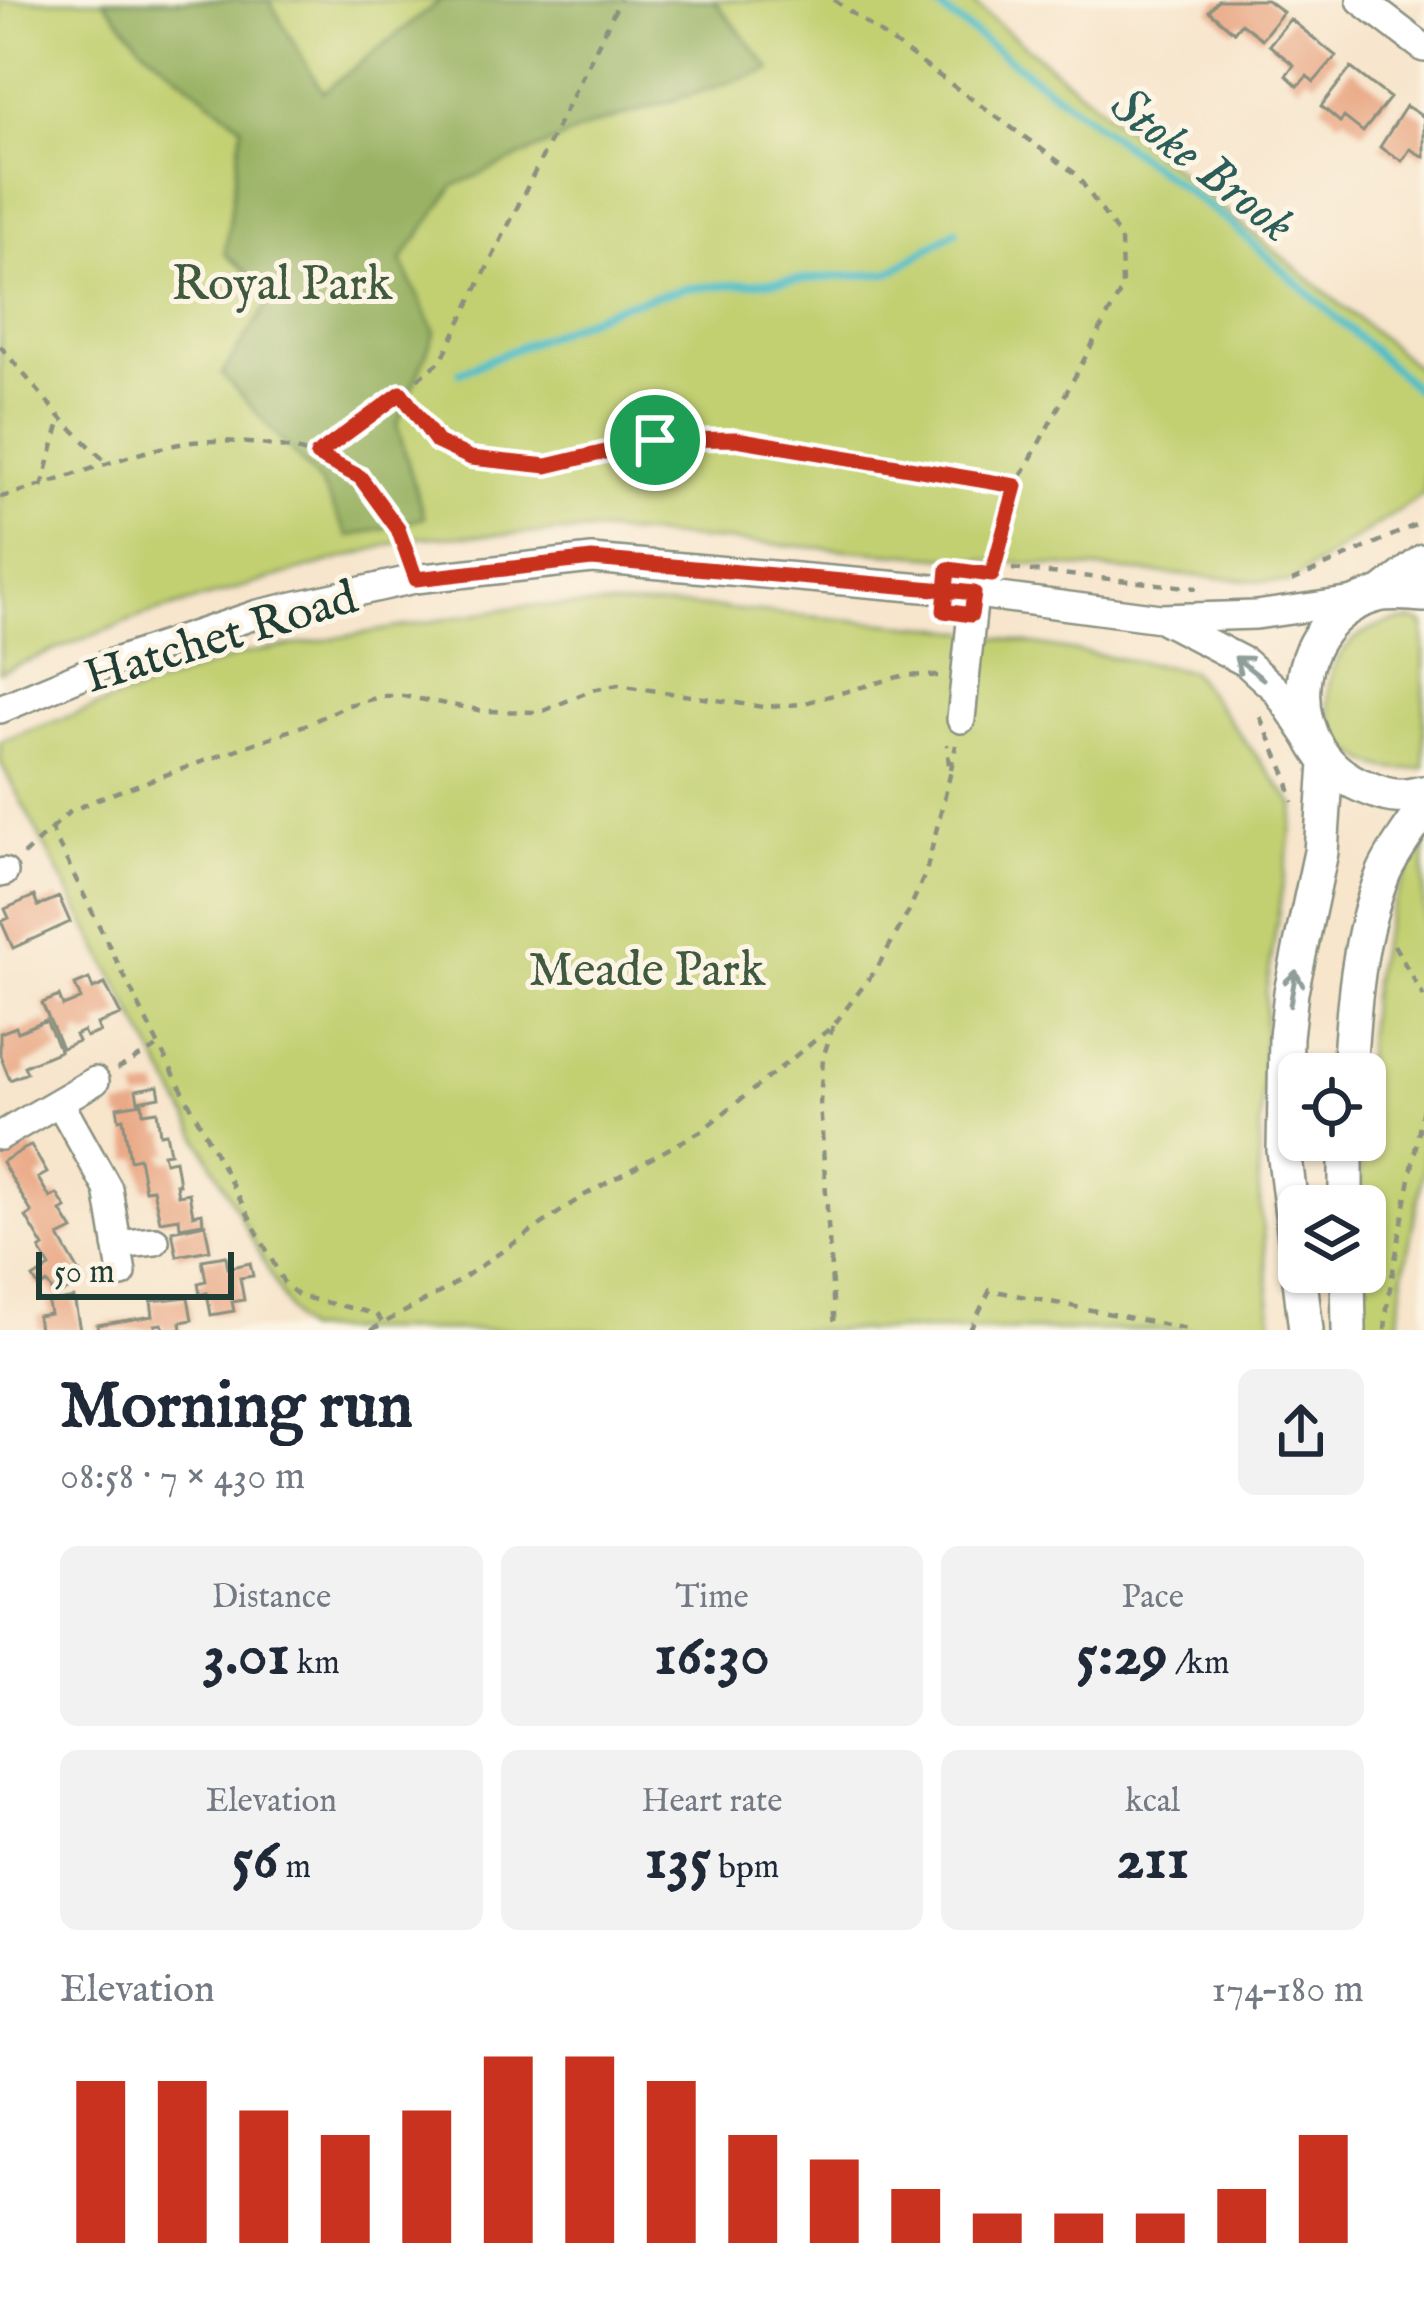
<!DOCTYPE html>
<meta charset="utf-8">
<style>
body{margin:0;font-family:"IM FELL English",serif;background:#f2f2f3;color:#1f2937;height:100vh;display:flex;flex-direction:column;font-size:45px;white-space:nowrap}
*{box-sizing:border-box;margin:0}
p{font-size:39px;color:#747a83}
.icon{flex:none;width:66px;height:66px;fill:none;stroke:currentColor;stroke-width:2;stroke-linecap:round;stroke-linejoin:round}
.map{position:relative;height:1330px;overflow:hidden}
.side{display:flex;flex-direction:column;background:#fff;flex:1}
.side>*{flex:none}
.buttons{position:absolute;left:1278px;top:1053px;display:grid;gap:24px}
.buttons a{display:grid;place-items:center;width:108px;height:108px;border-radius:18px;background:#fff;box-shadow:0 3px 9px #0004;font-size:60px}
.scale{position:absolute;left:36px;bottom:30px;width:198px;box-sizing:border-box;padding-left:12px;border:6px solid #1f3d34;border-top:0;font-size:33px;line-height:42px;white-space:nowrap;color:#1f3d34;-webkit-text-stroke:9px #fcf5e5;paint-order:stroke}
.pin{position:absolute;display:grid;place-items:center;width:102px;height:102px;color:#fff;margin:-51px;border:6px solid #fff;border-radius:50%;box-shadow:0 3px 12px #0007}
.round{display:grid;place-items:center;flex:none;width:126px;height:126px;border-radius:18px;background:#f2f2f3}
.summary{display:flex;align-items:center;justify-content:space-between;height:204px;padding:0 60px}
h1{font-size:66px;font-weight:700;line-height:90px}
.metrics{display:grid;grid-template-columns:repeat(3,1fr);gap:18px;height:204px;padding:12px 60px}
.metrics div{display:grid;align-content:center;border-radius:18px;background:#f2f2f3;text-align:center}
.metrics b{font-size:60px;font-weight:700}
.metrics small{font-size:33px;font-weight:400}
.metrics p{font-size:33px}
.chart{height:336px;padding:24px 60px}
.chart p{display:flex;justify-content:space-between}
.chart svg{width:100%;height:216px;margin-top:12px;stroke:#c8321e;stroke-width:6}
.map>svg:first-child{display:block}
.green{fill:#c2d072;stroke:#708653;stroke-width:3}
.forest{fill:#99b264;stroke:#5c784c;stroke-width:3}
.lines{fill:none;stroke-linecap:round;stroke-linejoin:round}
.stream{stroke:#50bec7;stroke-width:8}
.building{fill:#eaaa88}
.minor-casing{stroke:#8b9180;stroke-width:32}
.major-casing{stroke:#8b9180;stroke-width:38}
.path{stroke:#8b9180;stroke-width:4.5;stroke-dasharray:9 9;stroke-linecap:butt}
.minor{stroke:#fff;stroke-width:27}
.major{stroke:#fff;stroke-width:33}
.oneway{stroke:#8f9e9a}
.route-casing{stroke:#fff;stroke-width:24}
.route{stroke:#c8321e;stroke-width:15}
.labels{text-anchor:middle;stroke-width:10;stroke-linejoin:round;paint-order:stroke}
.park-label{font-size:48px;fill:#405a40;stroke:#fcf5e5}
.street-label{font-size:48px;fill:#1f3d34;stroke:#fcf5e5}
.water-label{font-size:51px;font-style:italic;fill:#2b5d59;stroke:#fcf5e5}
</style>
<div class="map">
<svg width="1424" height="1330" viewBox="0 0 1424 1330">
<rect width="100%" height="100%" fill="#fcf5e5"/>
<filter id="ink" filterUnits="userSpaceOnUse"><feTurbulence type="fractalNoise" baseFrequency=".00833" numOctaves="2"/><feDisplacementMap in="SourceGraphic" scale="24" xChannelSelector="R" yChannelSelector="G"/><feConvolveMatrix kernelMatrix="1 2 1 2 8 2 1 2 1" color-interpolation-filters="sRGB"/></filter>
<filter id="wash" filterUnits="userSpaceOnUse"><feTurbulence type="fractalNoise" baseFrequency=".004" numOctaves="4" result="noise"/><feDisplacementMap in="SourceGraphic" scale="48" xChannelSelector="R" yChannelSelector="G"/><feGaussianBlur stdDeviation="2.7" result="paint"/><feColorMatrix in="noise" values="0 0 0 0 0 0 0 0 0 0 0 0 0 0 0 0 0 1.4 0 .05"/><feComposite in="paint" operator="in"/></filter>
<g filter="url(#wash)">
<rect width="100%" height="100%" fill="#f7e5cc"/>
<path class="green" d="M0 0H969L1424 373V494L1288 583 594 531 413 538 142 616 0 672Z
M521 606H693L941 628 1191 671 1295 806 1266 993 1258 1181 1273 1330H304L295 1321 0 761V741L244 654Z
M1413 620 1424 624V768C1308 788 1289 624 1413 620Z
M1424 843V1168L1403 1276 1398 1330H1363L1361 1272H1365V1206H1360V1140H1365C1364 1041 1366 928 1424 843Z"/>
<path class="forest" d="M103 0H269L323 92 441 0H714L771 70 593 125 454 186 401 261 435 332 397 425 424 518 348 537 321 484 222 374 274 294 225 254 242 126 142 46Z"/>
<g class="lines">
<path class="stream" d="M929 0 1231 224 1424 396
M460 372 618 306 687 288 889 273 956 231"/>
</g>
<g id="blocks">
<path class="building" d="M1218 0H1267L1283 12 1262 39 1241 23 1234 32 1209 11Z
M1290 19 1336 56 1314 82 1307 76 1298 86 1286 75 1294 65 1269 45Z
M1351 68 1390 98 1363 132 1344 117 1340 122 1321 106Z
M1406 106 1424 117V157L1410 149 1402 161 1380 147Z
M34 896 38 906 59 897 70 922 13 948 1 921 9 918 5 909Z
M89 979 93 989 105 984 121 1015 97 1024 100 1032 86 1037 83 1031 75 1035 78 1041 62 1048 42 1003 59 996 63 1006 81 999 75 985Z
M46 1020 60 1051 24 1066 27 1073 10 1080 0 1055V1033L16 1027 18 1032Z
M158 1086 160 1097 138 1101 136 1090Z
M142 1103 143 1113 157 1111 160 1134 166 1133 170 1153 163 1154 165 1162 175 1160 179 1184H176L178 1195 189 1193 193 1215 202 1213 203 1223 180 1227 179 1218 160 1221 153 1189 145 1190 139 1158 130 1160 123 1118 119 1119 117 1107Z
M31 1145 47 1173 38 1178 50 1198 57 1194 66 1208 61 1211 73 1230 59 1237 84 1280 56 1297 47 1283 39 1288 33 1278 50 1267 40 1250 44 1247 26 1217 32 1213 2 1162Z
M205 1224 210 1250 177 1256 172 1231Z
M226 1256 228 1268 250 1263 253 1276 240 1278 244 1300 232 1302 234 1311 211 1315 207 1293 200 1295 198 1283 206 1281 202 1260Z
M188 1297 192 1320 181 1322 182 1330H163L162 1324 155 1325V1330H98L97 1325 153 1316 151 1301Z
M74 1298 80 1330H39L37 1316 50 1314 48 1303Z"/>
</g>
</g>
<g filter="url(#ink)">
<use href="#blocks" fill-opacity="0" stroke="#8b9180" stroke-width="3"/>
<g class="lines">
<defs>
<path id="minor" d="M1361 0 1424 48
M1164 620 1245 662 1276 690 1308 737
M0 709 103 666 258 614 415 579 592 559 946 590 1160 618 1256 615 1361 600
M961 719 974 593
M0 873 4 872
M60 1103 108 1189 122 1273
M0 1136 95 1081
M117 1245 155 1241"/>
<path id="major" d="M1382 594 1424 561
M1424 595C1409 594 1392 592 1378 595 1282 619 1276 758 1370 789 1378 792 1387 796 1396 796 1405 797 1415 794 1424 793
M1349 1074C1353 1007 1358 935 1384 872 1394 850 1411 829 1424 809
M1346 1206V1140
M1299 1271 1284 1150 1286 1037 1291 992 1321 852 1327 763
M1299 1272 1306 1330
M1348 1272 1349 1330"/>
</defs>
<use href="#minor" class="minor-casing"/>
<use href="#major" class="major-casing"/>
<path class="path" d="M834 0 1076 174 1121 238 1122 289 1016 486 993 570
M0 346 61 418 108 464
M401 393 437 442 471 459 547 467 655 440 736 439 1016 486
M317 455 441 361 620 0
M42 487 61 418
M0 497C62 482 122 454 185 443 228 436 329 448 361 478 382 498 398 531 408 557
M1012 569 1197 588
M1292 581 1424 521
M1260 717 1286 775 1293 802
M951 769 956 745
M51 829 68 813 95 800 308 724 348 705 385 696H403L484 711 541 712 592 690 618 685 763 707 801 704 905 675 942 676
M23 855 51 829 159 1046 284 1283 299 1296 376 1314 383 1323 384 1330
M1394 945 1424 997
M833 1026 823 1058 820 1103 835 1330
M117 1069 159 1046
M371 1330 450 1287 583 1196 701 1131 833 1026 877 968 908 913 926 872 950 775 947 744
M970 1330 990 1290 1192 1330
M1385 1330 1388 1299 1424 1102"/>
<use href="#minor" class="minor"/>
<use href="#major" class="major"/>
</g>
<defs><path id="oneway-shaft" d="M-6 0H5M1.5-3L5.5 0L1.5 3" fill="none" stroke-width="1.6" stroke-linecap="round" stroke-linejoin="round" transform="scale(3)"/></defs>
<g class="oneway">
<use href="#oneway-shaft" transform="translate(1249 668) rotate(-142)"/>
<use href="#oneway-shaft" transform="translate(1293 988) rotate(-80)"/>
</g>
</g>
<g class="lines" filter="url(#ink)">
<defs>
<path id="route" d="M655 440 547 466 471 458 437 442 401 393 317 455 360 477 398 529 416 579 592 559 946 590 944 611 971 615 974 593 946 590 948 569 992 575 1016 486 736 439 655 440"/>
</defs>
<use href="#route" class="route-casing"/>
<use href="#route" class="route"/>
</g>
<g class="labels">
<g class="park-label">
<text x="282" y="299">Royal Park</text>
<text x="647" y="985">Meade Park</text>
</g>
<g class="street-label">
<text transform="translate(220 635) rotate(-17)" y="17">Hatchet Road</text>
</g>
<g class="water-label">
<text transform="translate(1204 163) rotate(38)" y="18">Stoke Brook</text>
</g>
</g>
</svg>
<div class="buttons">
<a><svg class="icon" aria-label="locate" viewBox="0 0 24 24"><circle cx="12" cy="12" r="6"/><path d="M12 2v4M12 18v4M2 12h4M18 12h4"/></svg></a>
<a><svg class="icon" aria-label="layers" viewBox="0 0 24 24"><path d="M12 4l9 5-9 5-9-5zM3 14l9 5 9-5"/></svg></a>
</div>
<div class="scale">50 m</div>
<div class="pin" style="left:655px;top:440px;background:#1e9e55"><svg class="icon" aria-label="arrive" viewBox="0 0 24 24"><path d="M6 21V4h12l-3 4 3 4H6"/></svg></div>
</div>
<section class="side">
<div class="summary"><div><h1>Morning run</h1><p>08:58 · 7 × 430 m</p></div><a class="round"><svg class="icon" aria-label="share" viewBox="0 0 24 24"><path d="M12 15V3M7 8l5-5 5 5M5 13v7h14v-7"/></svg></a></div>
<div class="metrics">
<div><p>Distance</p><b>3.01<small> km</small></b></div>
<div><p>Time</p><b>16:30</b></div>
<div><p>Pace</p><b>5:29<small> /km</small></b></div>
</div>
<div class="metrics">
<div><p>Elevation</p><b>56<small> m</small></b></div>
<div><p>Heart rate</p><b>135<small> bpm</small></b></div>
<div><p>kcal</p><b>211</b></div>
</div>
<div class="chart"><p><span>Elevation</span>174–180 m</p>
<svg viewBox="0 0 160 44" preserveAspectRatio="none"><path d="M5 44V11M15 44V11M25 44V17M35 44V22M45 44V17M55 44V6M65 44V6M75 44V11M85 44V22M95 44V27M105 44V33M115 44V38M125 44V38M135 44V38M145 44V33M155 44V22"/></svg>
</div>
</section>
